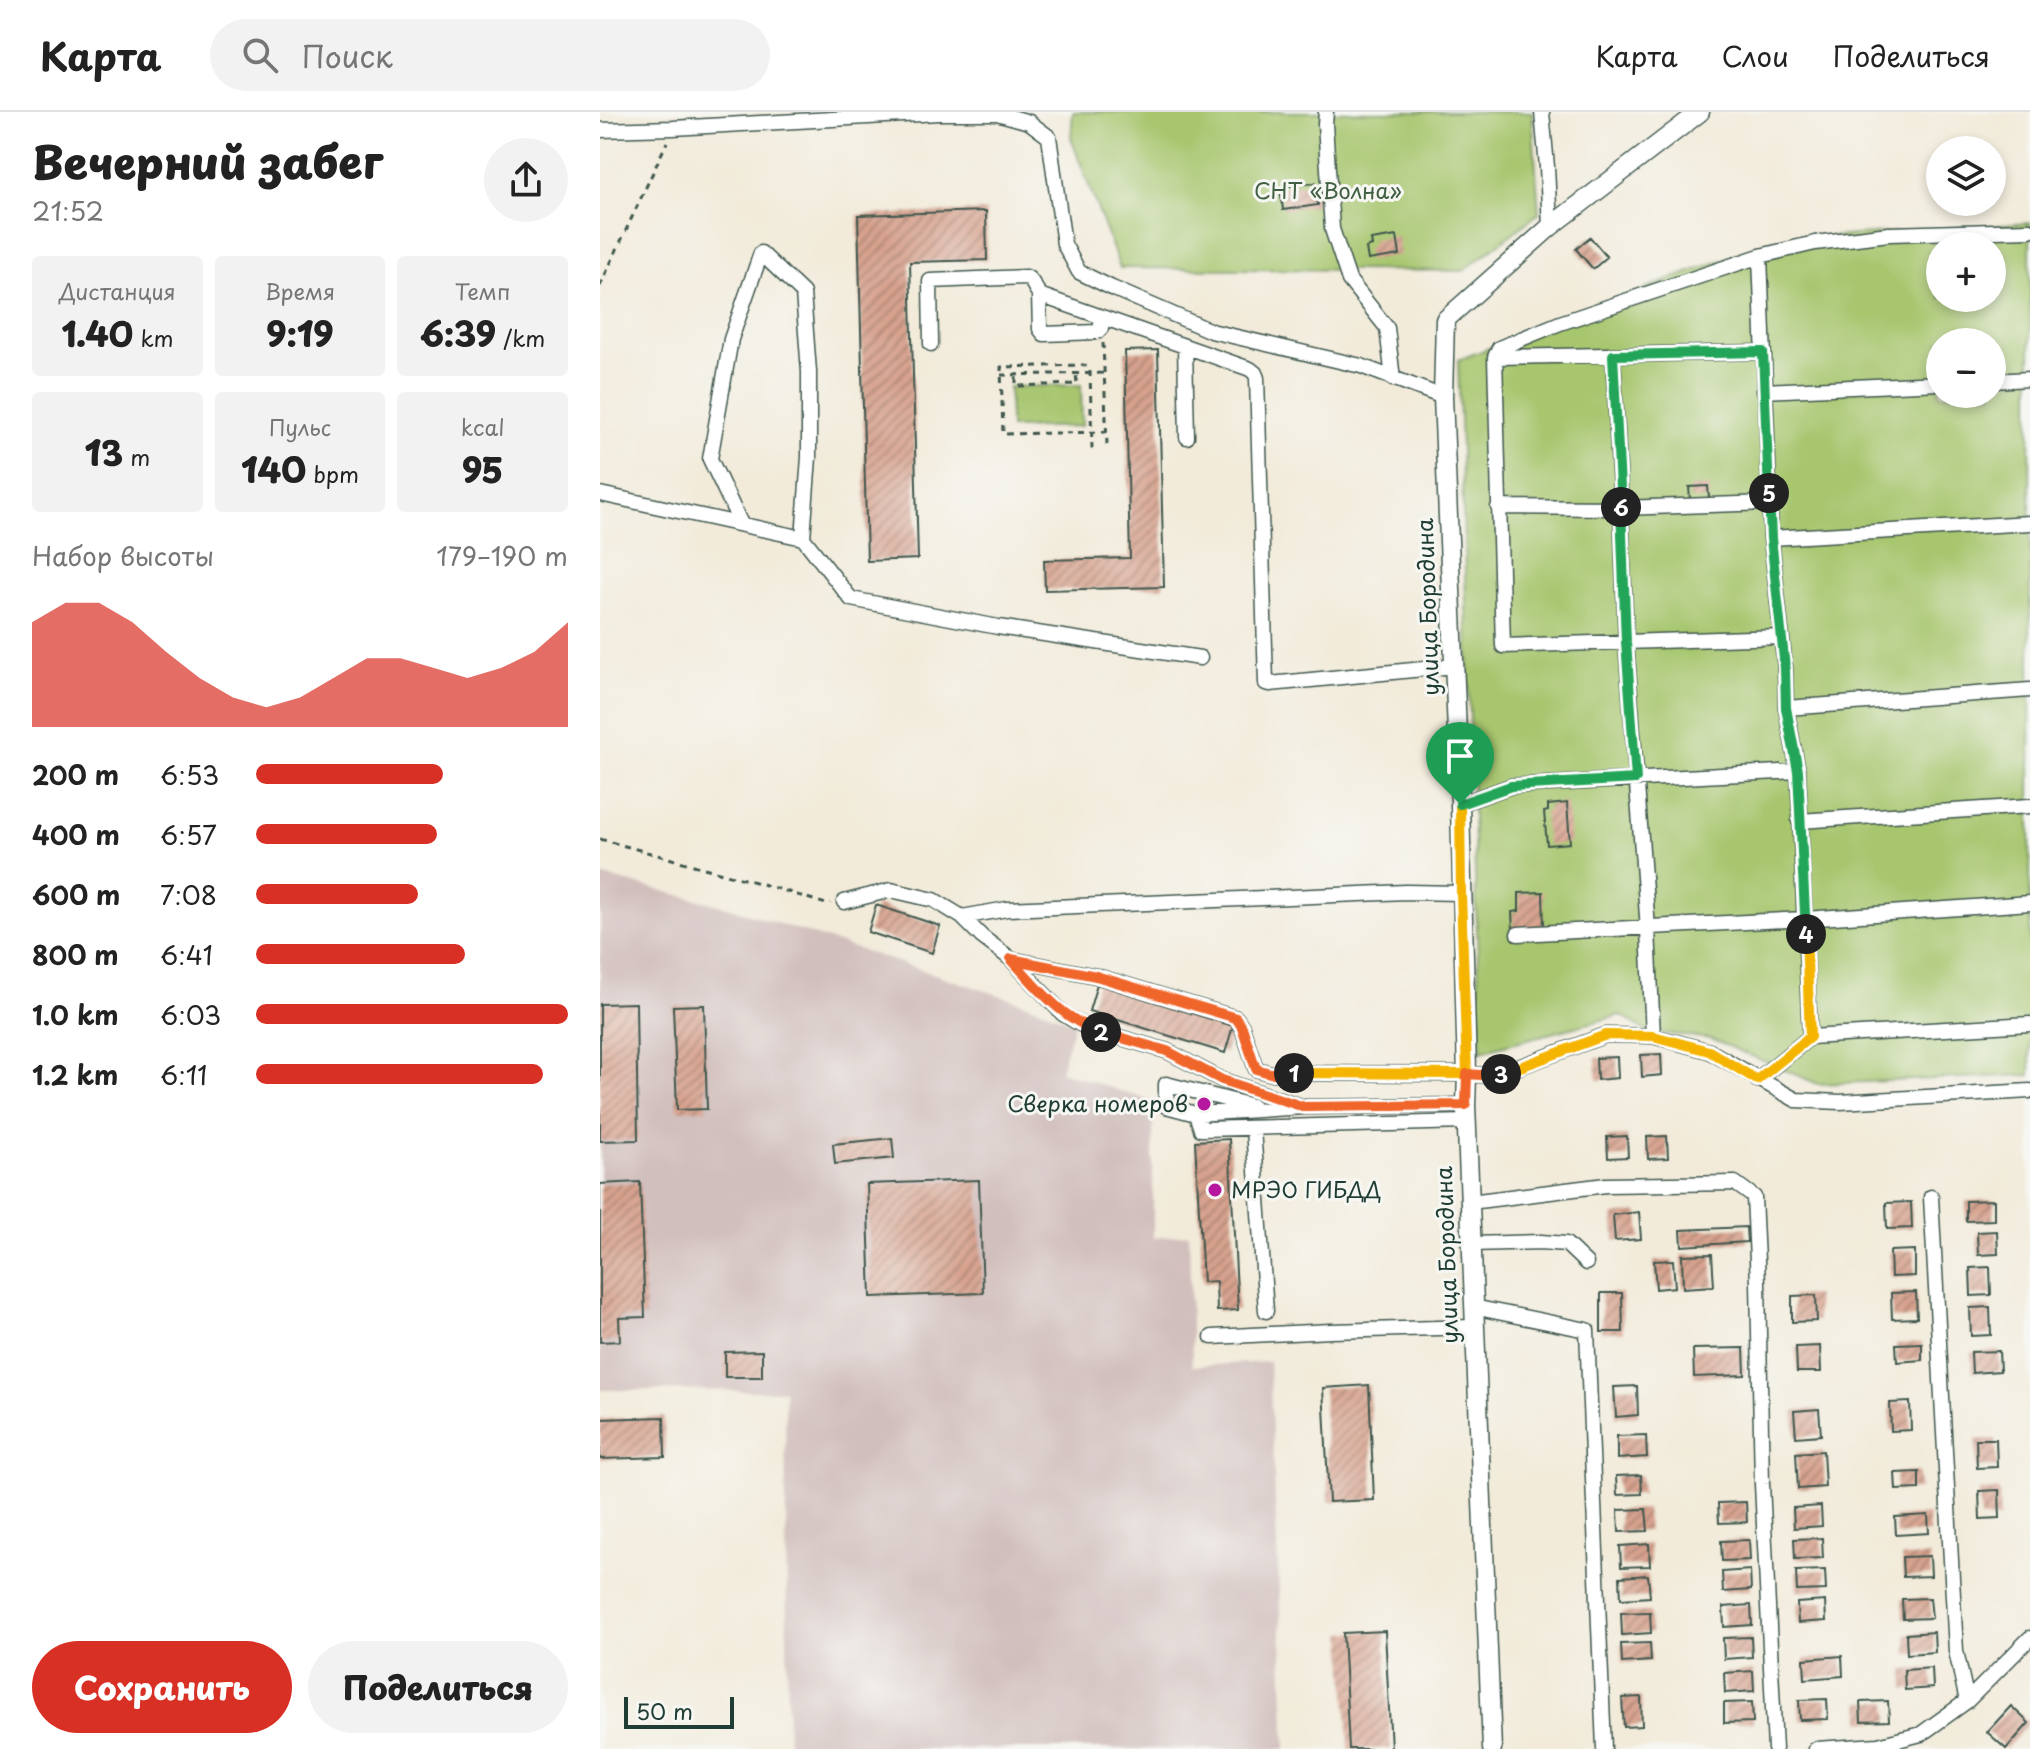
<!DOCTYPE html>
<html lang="ru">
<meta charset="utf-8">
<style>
body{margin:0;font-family:"Playpen Sans",sans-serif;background:#f2f2f2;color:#222;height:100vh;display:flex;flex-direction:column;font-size:30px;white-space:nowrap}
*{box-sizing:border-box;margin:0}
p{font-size:26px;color:#767676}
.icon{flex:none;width:44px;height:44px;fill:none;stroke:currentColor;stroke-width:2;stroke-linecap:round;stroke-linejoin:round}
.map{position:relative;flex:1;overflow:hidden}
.drawer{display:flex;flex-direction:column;background:#fff;width:600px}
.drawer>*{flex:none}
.buttons{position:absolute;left:1326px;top:24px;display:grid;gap:16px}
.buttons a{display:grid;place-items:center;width:80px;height:80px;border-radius:50%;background:#fff;box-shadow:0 4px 12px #0003;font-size:40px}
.scale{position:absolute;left:24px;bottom:20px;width:110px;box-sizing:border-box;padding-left:8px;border:4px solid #1f3d34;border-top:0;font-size:22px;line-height:28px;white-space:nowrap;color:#1f3d34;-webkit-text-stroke:6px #f6f6f2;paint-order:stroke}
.pin{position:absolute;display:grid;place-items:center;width:68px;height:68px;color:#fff;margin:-82px -34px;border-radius:50% 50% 50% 0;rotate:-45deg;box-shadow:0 0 8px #0007}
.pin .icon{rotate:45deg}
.km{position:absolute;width:40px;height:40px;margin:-20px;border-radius:50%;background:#222;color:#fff;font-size:22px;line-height:40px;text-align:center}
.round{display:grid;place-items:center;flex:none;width:84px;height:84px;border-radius:42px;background:#f2f2f2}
.overview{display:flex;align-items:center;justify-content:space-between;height:136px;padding:0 32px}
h1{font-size:44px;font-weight:800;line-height:60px}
.stats{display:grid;grid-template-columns:repeat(3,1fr);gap:12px;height:136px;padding:8px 32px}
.stats div{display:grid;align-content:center;border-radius:8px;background:#f2f2f2;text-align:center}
.stats b{font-size:34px;font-weight:800}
.stats small{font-size:22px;font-weight:400}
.stats p{font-size:22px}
.chart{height:224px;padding:16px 32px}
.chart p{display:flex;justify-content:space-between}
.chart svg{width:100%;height:144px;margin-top:8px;fill:#d93025;opacity:.7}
.primary-button{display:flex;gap:16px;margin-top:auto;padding:16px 32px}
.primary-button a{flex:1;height:92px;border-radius:48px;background:#d93025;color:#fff;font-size:32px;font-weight:800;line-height:92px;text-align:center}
.primary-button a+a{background:#f2f2f2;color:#222}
ul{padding:0 32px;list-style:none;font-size:26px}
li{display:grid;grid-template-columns:128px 96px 1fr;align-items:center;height:60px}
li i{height:20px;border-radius:10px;background:#d93025}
header{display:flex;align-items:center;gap:48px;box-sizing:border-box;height:112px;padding:0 40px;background:#fff;border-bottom:2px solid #e0e0e0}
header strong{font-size:38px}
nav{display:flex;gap:44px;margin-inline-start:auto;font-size:28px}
.search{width:560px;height:72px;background:#f2f2f2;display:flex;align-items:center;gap:20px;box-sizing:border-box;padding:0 28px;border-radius:44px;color:#767676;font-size:30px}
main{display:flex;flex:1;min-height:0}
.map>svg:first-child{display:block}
.industrial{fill:#d1bfbd}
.green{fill:#a7c66e;stroke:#638251;stroke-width:2;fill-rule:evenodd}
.building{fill:url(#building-hatch)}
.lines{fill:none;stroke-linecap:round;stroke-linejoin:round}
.minor-casing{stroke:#3f574d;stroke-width:17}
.major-casing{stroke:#3f574d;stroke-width:21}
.path{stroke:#3f574d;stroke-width:3;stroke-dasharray:6 6;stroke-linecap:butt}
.minor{stroke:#fff;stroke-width:14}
.major{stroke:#fff;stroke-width:18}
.split-1-casing{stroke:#fff;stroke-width:16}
.split-2-casing{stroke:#fff;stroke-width:16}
.split-3-casing{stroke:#fff;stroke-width:16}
.split-4-casing{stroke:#fff;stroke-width:16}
.split-5-casing{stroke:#fff;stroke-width:16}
.split-6-casing{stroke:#fff;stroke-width:16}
.split-7-casing{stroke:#fff;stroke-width:16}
.split-1{stroke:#f5b400;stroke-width:10}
.split-2{stroke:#f0652b;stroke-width:10}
.split-3{stroke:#f0652b;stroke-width:10}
.split-4{stroke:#f5b400;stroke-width:10}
.split-5{stroke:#22a559;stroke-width:10}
.split-6{stroke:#22a559;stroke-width:10}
.split-7{stroke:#22a559;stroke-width:10}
.poi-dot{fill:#b5179e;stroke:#f6f6f2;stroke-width:3}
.labels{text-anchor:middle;stroke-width:6;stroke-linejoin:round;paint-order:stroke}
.park-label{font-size:22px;fill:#415f42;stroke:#f6f6f2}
.street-label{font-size:22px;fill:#1f3d34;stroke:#f6f6f2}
.poi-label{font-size:22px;fill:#1f3d34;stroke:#f6f6f2;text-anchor:end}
</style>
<header>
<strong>Карта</strong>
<div class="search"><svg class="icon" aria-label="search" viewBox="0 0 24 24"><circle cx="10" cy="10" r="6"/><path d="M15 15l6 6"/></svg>Поиск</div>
<nav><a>Карта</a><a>Слои</a><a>Поделиться</a></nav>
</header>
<main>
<section class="drawer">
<div class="overview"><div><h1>Вечерний забег</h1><p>21:52</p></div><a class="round"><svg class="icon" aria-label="share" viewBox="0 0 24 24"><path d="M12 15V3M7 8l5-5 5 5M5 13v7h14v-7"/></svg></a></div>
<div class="stats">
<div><p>Дистанция</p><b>1.40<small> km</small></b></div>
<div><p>Время</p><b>9:19</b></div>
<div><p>Темп</p><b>6:39<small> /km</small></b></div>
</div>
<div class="stats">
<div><b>13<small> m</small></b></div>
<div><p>Пульс</p><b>140<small> bpm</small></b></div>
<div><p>kcal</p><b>95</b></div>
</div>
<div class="chart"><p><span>Набор высоты</span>179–190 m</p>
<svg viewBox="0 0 160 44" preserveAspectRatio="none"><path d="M0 44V12L10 6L20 6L30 12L40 21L50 29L60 35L70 38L80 35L90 29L100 23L110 23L120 26L130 29L140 26L150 21L160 12V44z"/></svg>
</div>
<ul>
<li><b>200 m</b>6:53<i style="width:60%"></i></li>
<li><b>400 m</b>6:57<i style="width:58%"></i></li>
<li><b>600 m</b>7:08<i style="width:52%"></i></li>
<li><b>800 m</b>6:41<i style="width:67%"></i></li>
<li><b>1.0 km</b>6:03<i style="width:100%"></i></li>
<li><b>1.2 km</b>6:11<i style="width:92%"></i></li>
</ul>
<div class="primary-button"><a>Сохранить</a><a>Поделиться</a></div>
</section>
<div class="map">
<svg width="1430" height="1637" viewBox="0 0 1430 1637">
<defs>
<pattern id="building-hatch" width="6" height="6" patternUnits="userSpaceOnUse" patternTransform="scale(2)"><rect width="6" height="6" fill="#d7a28e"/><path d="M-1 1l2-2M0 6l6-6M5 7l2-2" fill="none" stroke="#ae8575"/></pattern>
</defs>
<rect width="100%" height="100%" fill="#f6f6f2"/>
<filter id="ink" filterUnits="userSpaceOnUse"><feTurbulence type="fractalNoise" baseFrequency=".0125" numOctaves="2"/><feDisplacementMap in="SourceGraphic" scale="16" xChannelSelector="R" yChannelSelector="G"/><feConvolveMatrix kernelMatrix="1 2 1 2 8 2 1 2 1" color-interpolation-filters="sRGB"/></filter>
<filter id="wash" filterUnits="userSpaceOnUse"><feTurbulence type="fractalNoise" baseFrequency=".006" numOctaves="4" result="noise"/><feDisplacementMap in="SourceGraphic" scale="32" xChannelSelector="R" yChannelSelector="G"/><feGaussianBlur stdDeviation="1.8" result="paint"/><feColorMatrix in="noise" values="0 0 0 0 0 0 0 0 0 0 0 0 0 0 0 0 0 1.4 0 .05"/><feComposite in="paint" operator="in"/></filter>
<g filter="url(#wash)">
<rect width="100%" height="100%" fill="#f2ebda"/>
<path class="industrial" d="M0 763 127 795 439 896 474 911 460 959 548 988 553 1005V1126L589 1122 592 1254 669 1250 686 1637H188L185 1279 0 1278Z"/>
<path class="green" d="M473 0H932L939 101 863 159 520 156 471 26Z
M1430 111V963L1218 972 1111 927 1046 919 1021 903 881 939 858 248 1172 129ZM1340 134H1392V186H1340ZM1340 230H1392V282H1340Z
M481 273 482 314 410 316 409 275Z"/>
<g id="blocks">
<path class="building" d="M715 71 718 93 683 98 680 75Z
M386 99 387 148 310 150 318 447 267 449 258 103Z
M797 124 800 143 768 148 766 136 772 134 771 128Z
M990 125 1007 145 993 157 976 137Z
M558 238 564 475 445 478 444 448 530 446 525 239Z
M1108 374 1109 387 1090 388 1089 375Z
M967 691 970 731 947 733 944 700 948 699V693Z
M943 780 944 816 913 818 912 800 919 799V781Z
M276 793 340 814 332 841 268 820Z
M497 872 633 914 625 941 489 899Z
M36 891 38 1028 0 1029V892Z
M104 893 107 997 77 998 73 894Z
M1061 942 1062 963 1042 965 1041 943Z
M1017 945 1018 966 997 968 996 946Z
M1027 1024 1028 1045 1008 1046 1007 1025Z
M1067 1024 1068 1046 1048 1047 1047 1025Z
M292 1026 294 1046 235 1052 233 1032Z
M629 1027 638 1198 617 1199 616 1169 603 1170 595 1029Z
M379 1068 383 1181 271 1185 267 1072Z
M40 1070 45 1205 19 1206 20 1229 0 1230V1072Z
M1394 1088V1108L1366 1109V1089Z
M1311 1090 1312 1116 1287 1117 1286 1091Z
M1039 1100 1041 1127 1015 1129 1013 1103Z
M1146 1115 1147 1130 1082 1134 1081 1118Z
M1397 1119 1398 1142 1378 1143 1377 1120Z
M1315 1138V1164L1291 1165 1290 1139Z
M1112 1142 1114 1174 1083 1176 1082 1143Z
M1073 1148 1075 1175 1056 1177 1054 1149Z
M1390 1155 1391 1183 1371 1184 1370 1156Z
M1316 1180 1317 1206 1292 1207 1291 1181Z
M1001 1181H1022L1023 1220H1001Z
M1216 1183 1217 1209 1192 1210V1184Z
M1390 1195 1391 1223 1371 1224 1370 1196Z
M1322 1231V1248L1297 1250 1296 1232Z
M1220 1234 1221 1260H1197L1196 1235Z
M1144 1236 1145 1263 1094 1265 1093 1237Z
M162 1239V1265H125V1240Z
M1399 1239 1400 1259 1372 1261 1371 1240Z
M769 1273 774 1388 729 1390 723 1276Z
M1037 1274 1038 1303 1016 1305 1014 1275Z
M1310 1290 1311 1318 1291 1319 1290 1291Z
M1219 1297 1221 1323 1196 1325 1194 1299Z
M64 1305 65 1345 0 1347V1307Z
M1046 1323 1047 1345 1017 1347V1324Z
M1376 1327H1396L1397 1355 1377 1356Z
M1223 1339 1225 1375 1198 1377 1196 1341Z
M1319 1360V1377L1296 1378 1295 1361Z
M1041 1363 1042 1382 1017 1383 1016 1364Z
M1399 1378 1400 1406 1380 1407 1379 1379Z
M1146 1390 1147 1410 1119 1411 1118 1391Z
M1221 1394 1222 1414 1194 1416 1193 1396Z
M1046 1397 1048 1419 1019 1420 1018 1398Z
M1328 1403 1329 1421 1296 1423 1295 1405Z
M1222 1426 1223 1446 1195 1447 1194 1427Z
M1149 1428 1150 1448 1122 1449 1121 1429Z
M1049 1432 1050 1454 1021 1455 1020 1434Z
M1330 1444 1331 1464 1303 1465 1302 1445Z
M1150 1458 1151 1478 1123 1480 1122 1460Z
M1225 1458 1226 1478 1197 1479 1196 1459Z
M1048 1463 1050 1485 1021 1487 1020 1465Z
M1330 1486 1332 1506 1303 1507 1302 1487Z
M1225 1489 1226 1509 1198 1511 1197 1491Z
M1151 1493 1152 1513 1124 1515 1123 1495Z
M1050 1500 1051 1521 1022 1523 1021 1501Z
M785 1519 791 1637H749L743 1521Z
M1334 1520 1335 1540 1307 1542 1306 1522Z
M1151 1525 1152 1545 1124 1547 1123 1526Z
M1050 1531 1051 1549 1022 1551 1021 1532Z
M1242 1544 1243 1564 1205 1567 1204 1547Z
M1332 1556 1333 1576 1305 1578 1304 1558Z
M1153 1559 1154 1579 1125 1581 1124 1561Z
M1041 1585 1042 1614 1024 1615 1022 1586Z
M1227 1587 1228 1607 1200 1608 1199 1588Z
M1288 1589 1289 1609 1261 1610 1260 1590Z
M1152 1590 1153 1610 1124 1611V1591Z
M1411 1594 1429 1611 1406 1637 1387 1620Z"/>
</g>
</g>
<g filter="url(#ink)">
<use href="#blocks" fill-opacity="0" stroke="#3f574d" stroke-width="2"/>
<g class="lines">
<defs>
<path id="minor" d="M726 0 725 12 732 117 749 168 787 216 793 267
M942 0 947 55 950 115
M0 18 73 16 339 1H397L429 10 449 25 464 132 479 160 512 176 611 219 761 254 843 285
M1160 144 1171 426 1185 556 1186 596 1198 659 1210 925
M439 183 440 217 444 222 497 220 501 216V205
M331 232 330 169 426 165C434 168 434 179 442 184L650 257 655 261 657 266 666 571 670 572 854 554
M585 234 587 325
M1013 243 1021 396 1026 530 1048 817 1053 924
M895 245 1163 240
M1392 269 1430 267
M1164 279 1340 271
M0 382 203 426 251 487 398 515 600 546
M898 395 1021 396 1169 391
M141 412 110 347 131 227 161 141 203 181 209 260V345L203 426
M1171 426 1430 411
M1182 525 903 534 895 245 899 236 960 211 1160 144 1215 131 1289 122 1430 118
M1186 596 1430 578
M860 692 911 674 1198 659
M1199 709 1430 694
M244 790 291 778 334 788 362 805 407 797 806 780 861 781
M362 805 382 825 411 847
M918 822 1205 807 1430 791
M1157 968 1210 925 1430 912
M866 993 704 995 596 1002 601 1017 866 1010
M704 995 622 968 567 939 487 916 463 902 411 847 496 864 636 906 642 915 656 957 670 961 867 962 894 964 1006 923 1053 924 1109 939 1196 988 1240 990 1430 979
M596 1002 566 994V972L652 994
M653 1017 666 1199
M1331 1085 1356 1539 1367 1589
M870 1090 1006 1073 1135 1071 1154 1085 1158 1170 1162 1372 1175 1637
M871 1132 941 1130 966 1132 986 1151
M873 1195 987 1218 1004 1637
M612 1225 731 1219 874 1215
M1216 1637 1278 1633 1321 1622 1367 1589 1430 1526"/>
<path id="major" d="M892 1637 866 993 867 962 860 692 843 285 845 208 950 115 1100 0"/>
</defs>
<use href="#minor" class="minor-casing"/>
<use href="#major" class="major-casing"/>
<path class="path" d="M0 174 67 30
M503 231 507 333
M401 263 505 261
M416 265V274L477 272 476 262
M492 337 490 259 488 255 484 253 401 255 403 322 506 320
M0 727 169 774 226 792 231 791"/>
<use href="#minor" class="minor"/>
<use href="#major" class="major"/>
</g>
</g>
<g class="lines" filter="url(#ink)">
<defs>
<path id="split-1" d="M694 961 867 962 861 781 860 692"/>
<path id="split-2" d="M501 920C462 908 438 876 411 847L496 864 636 906 642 915 656 957 670 961H694"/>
<path id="split-3" d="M501 920 567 939 622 968 704 995 866 993 867 962 894 964 901 962"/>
<path id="split-4" d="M901 962 1006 923 1053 924 1109 939 1157 968 1210 925 1206 822"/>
<path id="split-5" d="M1169 381 1171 426 1185 556 1186 596 1198 659 1206 822"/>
<path id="split-6" d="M1021 395 1013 243 1163 240 1169 381"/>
<path id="split-7" d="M860 692 911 674 1036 667 1026 530 1021 395"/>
</defs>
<use href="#split-1" class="split-1-casing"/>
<use href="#split-2" class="split-2-casing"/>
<use href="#split-3" class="split-3-casing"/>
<use href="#split-4" class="split-4-casing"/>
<use href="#split-5" class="split-5-casing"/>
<use href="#split-6" class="split-6-casing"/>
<use href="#split-7" class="split-7-casing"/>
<use href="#split-1" class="split-1"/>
<use href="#split-2" class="split-2"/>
<use href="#split-3" class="split-3"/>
<use href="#split-4" class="split-4"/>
<use href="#split-5" class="split-5"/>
<use href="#split-6" class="split-6"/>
<use href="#split-7" class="split-7"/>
</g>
<g class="poi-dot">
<circle cx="604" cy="992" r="8"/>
<circle cx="615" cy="1078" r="8"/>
</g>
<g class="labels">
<g class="park-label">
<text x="728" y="87">СНТ «Волна»</text>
</g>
<g class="street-label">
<text transform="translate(828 495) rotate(-92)" y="8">улица Бородина</text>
<text transform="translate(847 1143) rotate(-92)" y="8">улица Бородина</text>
</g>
<g class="poi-label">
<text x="588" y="1000">Сверка номеров</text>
<text x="631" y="1086" text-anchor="start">МРЭО ГИБДД</text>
</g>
</g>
</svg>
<div class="buttons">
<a><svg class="icon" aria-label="layers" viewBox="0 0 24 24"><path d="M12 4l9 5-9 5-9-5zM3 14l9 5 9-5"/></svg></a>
<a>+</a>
<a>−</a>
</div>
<div class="scale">50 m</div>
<div class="pin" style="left:860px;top:692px;background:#1e9e55"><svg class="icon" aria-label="arrive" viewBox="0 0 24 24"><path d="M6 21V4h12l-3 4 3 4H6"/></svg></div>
<b class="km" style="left:694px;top:961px">1</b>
<b class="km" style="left:501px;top:920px">2</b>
<b class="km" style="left:901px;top:962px">3</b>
<b class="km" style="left:1206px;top:822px">4</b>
<b class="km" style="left:1169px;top:381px">5</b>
<b class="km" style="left:1021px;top:395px">6</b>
</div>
</main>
